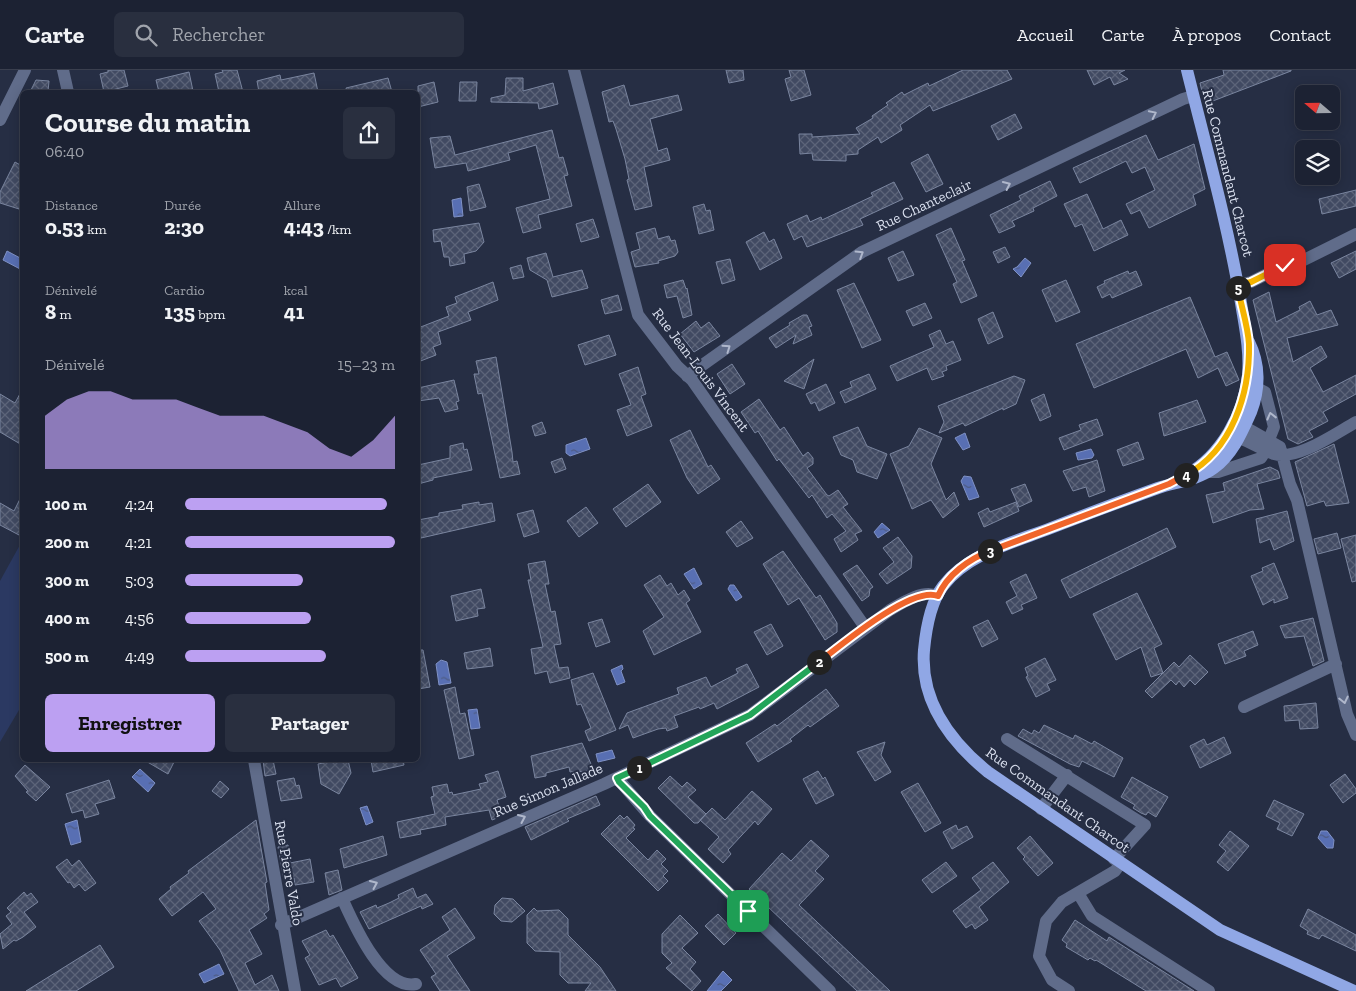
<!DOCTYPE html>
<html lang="fr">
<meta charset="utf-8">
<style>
body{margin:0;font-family:"Zilla Slab",serif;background:#292f3f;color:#f1f3f6;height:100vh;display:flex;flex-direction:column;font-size:19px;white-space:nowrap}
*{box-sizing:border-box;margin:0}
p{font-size:16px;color:#a0a4ac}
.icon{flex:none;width:28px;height:28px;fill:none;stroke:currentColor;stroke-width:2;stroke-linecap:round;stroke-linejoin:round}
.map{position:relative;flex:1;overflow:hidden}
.drawer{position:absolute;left:20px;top:20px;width:400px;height:672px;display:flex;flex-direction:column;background:#1c2233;border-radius:8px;box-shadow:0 2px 12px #0003,0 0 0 1px #3a3f4e}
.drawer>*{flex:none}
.needle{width:32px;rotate:290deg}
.tools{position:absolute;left:1295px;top:15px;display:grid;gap:10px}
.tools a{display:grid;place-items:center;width:45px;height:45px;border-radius:8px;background:#1c2233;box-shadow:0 2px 12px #0003,0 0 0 1px #3a3f4e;font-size:25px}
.pin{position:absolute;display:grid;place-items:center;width:42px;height:42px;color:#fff;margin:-21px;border-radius:10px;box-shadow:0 2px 8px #0006}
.km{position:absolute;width:25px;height:25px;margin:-12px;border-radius:50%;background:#222;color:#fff;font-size:14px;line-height:25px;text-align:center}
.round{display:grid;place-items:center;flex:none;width:52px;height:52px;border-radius:8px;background:#292f3f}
.summary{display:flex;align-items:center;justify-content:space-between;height:85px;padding:0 25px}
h1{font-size:28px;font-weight:700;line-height:38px}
.figures{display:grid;grid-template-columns:repeat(3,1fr);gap:8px;height:85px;padding:5px 25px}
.figures div{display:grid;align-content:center}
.figures b{font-size:21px;font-weight:700}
.figures small{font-size:14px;font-weight:400}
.figures p{font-size:14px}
.chart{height:140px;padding:10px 25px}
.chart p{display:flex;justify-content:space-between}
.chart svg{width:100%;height:90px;margin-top:5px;fill:#bca0f2;opacity:.7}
.button{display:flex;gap:10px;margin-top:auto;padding:10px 25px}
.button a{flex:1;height:58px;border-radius:8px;background:#bca0f2;color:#111;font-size:20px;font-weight:700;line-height:58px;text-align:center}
.button a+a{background:#292f3f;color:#f1f3f6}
ul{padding:0 25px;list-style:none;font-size:16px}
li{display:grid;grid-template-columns:80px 60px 1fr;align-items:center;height:38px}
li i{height:12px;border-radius:6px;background:#bca0f2}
header{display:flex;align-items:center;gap:30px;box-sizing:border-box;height:70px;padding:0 25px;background:#1c2233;border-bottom:1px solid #3a3f4e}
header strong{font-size:24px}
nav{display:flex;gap:28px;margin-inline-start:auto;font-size:18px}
.search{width:350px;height:45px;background:#292f3f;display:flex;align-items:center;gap:12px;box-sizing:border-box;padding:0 18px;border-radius:8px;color:#a0a4ac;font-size:19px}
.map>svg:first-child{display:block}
.green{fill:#2b3962}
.water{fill:url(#water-ripples);stroke:#7f91c5}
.building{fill:url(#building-cross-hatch);stroke:#7a859f}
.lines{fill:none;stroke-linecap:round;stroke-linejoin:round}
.minor{stroke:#606c8a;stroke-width:12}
.major{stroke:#90a7e5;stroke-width:12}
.oneway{stroke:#afb7cb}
.split-1-casing{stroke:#fff;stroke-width:10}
.split-2-casing{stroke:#fff;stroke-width:10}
.split-3-casing{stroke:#fff;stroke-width:10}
.split-4-casing{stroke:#fff;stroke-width:10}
.split-5-casing{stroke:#fff;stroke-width:10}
.split-6-casing{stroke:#fff;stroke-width:10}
.split-1{stroke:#22a559;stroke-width:6}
.split-2{stroke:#22a559;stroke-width:6}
.split-3{stroke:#f0652b;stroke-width:6}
.split-4{stroke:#f0652b;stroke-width:6}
.split-5{stroke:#f5b400;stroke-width:6}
.split-6{stroke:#f5b400;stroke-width:6}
.labels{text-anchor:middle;stroke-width:4;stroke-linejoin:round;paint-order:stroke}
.street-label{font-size:15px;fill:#d9dfee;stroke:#262e44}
</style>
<header>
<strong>Carte</strong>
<div class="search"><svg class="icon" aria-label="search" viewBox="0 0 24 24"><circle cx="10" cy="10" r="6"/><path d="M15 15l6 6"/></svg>Rechercher</div>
<nav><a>Accueil</a><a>Carte</a><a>À propos</a><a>Contact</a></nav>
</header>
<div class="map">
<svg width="1356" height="921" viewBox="0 0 1356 921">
<defs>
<pattern id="water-ripples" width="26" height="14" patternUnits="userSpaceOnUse" patternTransform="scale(1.25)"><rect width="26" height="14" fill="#586fb3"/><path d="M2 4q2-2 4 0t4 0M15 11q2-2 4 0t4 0" fill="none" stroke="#4e5b82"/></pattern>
<pattern id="building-cross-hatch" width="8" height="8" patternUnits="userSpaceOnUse" patternTransform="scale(1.25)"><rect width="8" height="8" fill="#414a62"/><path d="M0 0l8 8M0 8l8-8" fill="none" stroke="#5c6479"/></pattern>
</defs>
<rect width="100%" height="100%" fill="#262e44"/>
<path class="green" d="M21 473 22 635 0 672V511Z"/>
<path class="water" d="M461 128 463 146 454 147 452 130Z
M7 181 22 189V200L3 190Z
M1025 188 1031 193 1021 207 1013 199 1017 197Z
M965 363 970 377 963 380 955 368Z
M586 368 590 379 570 386 566 383V375Z
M1091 379 1094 385 1092 388 1078 390 1076 383Z
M964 406 971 407 979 427 969 430 961 411Z
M882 453 890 460 878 468 874 462Z
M694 498 702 514 694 519 684 504Z
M730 515H734L742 527 736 531 728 519Z
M441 590 447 592 451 613 439 615 436 594Z
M622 595 623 599 621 601 625 612 617 615 611 600Z
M477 639 480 658 471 659 468 640Z
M612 680 615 688 598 692 596 684Z
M140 699 155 713 148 722 132 707Z
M367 736 373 752 366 755 360 738Z
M77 750 81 772 71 775 65 754Z
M1321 761H1327L1334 770 1333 778H1327L1318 768Z
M219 894 224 904 204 913 199 904Z
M723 901 732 910 721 921H707Z"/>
<path class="building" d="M108 0H124L128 16 104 22 100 4 108 2Z
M222 0H237L243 22H219L215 4 223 2Z
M726 0H743L744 10 729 13Z
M789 0H804L811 25 791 31 785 9 791 7Z
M963 0H1007L1012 9 933 41 930 35 900 55 902 60 881 73 878 67 858 80V84L846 85V91L813 90 812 83 800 84 799 64H812V67L860 64 856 58 873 48 872 46 888 35 886 33 902 22 904 25 928 13 929 16Z
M1087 0H1125L1119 3 1128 9 1114 15 1110 7 1094 15Z
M1223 0H1291V1L1205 34 1200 13 1224 5Z
M189 2 193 21 159 22 156 10Z
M314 3 318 22H259L257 11 280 5 281 10Z
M388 8 392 22H347L346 18Z
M506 8H523V21L553 13 558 34 539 39 538 33 491 32V28L505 25Z
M36 10 49 11 48 22H30Z
M434 12 438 32 418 37V16Z
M460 12H477L476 31H459Z
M624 15 630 36 678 25 682 40 650 49 658 81 667 78 670 90 644 97 652 136 635 140 627 110 629 109 625 89 616 59 613 51 609 52 602 22Z
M1015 44 1022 58 998 70 991 56Z
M552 60 559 88 563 87 568 105 564 106 572 136 538 145 541 158 523 163 516 138 550 129 536 75 508 83 510 90 468 101 466 93 435 98 430 68 450 66 455 85Z
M1146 65 1158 90 1194 74 1205 119 1193 125 1196 135 1149 158 1140 140 1131 144 1126 134 1155 120 1145 97 1132 103 1126 91 1080 113 1073 98Z
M928 84 943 114 926 122 911 93Z
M15 92 22 96V133L19 139 0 133V122Z
M1050 111 1057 126 1033 138 1034 141 1012 151 1015 156 999 163 990 145 1021 130 1019 126Z
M894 112 903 129 860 149 863 155 807 177 802 166 794 170 787 154 807 145 810 152 821 147 822 150 873 126 871 123Z
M479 114 486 137 470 141 467 117Z
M1356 120V136L1322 144 1319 129Z
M1087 124 1103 159 1121 150 1128 165 1094 181 1082 154 1075 157 1064 134Z
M704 134 706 141 710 140 714 160 699 164 693 137Z
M593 149 599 167 581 172 576 154Z
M479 153 484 172 476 181 464 184 465 193 450 196 449 187H444L441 171 434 172 433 160Z
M655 158 658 169 669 166 671 171 675 170 678 182 675 186 658 191 659 193 635 197 631 182 640 179 636 163Z
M951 158 965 190 962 191 977 226 961 233 953 214 957 212 936 165Z
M764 162 769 172 774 169 782 188 760 200 746 172Z
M1005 177 1010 187 998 193 993 182Z
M903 181 914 205 898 211 888 188Z
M1356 181V199L1339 208 1331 193Z
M546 183 553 207 582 200 588 218 552 227 547 210 530 200 527 188Z
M730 189 735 210 722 214 716 192Z
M521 195 524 207 513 209 510 198Z
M1128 201 1129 204 1136 201 1142 215 1112 228 1110 224 1102 228 1097 217 1105 213 1104 211Z
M683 210 686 219 687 218 692 245 683 248 677 226 667 228 664 215Z
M1066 210 1080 242 1056 252 1042 220Z
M493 212 498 230 468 242 471 250 438 262 441 274 433 277 436 285 418 292V274L421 272 418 258 449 246 446 237 457 233 455 227Z
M854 213 881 270 862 278 837 220Z
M1269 222 1276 252 1300 240 1299 237 1310 231 1317 245 1331 240 1338 255 1287 268 1293 292 1321 276 1327 287 1310 298 1323 322 1356 305V324L1323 342 1328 351 1309 361 1313 367 1298 374 1288 369 1253 230Z
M618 225 622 240 605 244 601 230Z
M1190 227 1215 287 1227 282 1239 310 1226 316 1218 298 1198 308 1186 279 1094 318 1076 274Z
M925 233 932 248 913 256 906 241Z
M993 242 1003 267 988 274 978 249Z
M803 245H807L812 256 809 257 812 265 793 274 796 265 776 278 769 268 790 255 789 253Z
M696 251 701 258 709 252 720 266 694 282 680 264Z
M940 260 946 274 953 271 961 290 946 296 947 300 942 302 944 306 932 310 927 298 897 311 890 296 934 277 929 265Z
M609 265 616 285 585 295 578 275Z
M496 287 512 382 513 392 517 391 520 404 500 408 482 323 478 324 474 304H479L476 291Z
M814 289 804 319 784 311Z
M732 294 745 314 730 324 717 304Z
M638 297 646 324 641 326 652 356 627 366 617 340 631 335 619 304Z
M869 304 876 319 845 333 840 322 852 317 850 312Z
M1014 306 1025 310 1016 334 1003 340V338L965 356 963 353 939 363 944 352 938 336Z
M454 310 459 331 456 332 458 339 445 342 439 328 418 331V318Z
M826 314 835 333 819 341 815 332 811 334 806 324Z
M22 320V375L0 362V324L15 333Z
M1044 324 1051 346 1040 351 1031 330Z
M759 329 780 360 784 357 803 386 808 382 813 388V394L807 398 827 425 829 426 838 420 848 434 843 437 862 461 855 464 858 470 841 482 834 469 846 461 832 444 827 448 812 425 809 428 779 389 777 391 758 361 755 363 741 342Z
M1197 330 1206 352 1164 366 1159 343Z
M1097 349 1103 365 1064 380 1059 368 1081 360 1079 355Z
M542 352 546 363 535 366 532 356Z
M858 357 867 376 887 384 877 409 857 402 853 390 841 385 833 367Z
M919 358 942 368 931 394 946 430 954 422 959 435 943 448 931 430 912 439 890 384 909 376Z
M690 360 708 397 711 395 720 409 698 424 687 408 670 370Z
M1138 372 1144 389 1123 396 1117 380Z
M463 373 464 380 467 379 472 400 433 408V410L418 414V395L450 388V376Z
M1334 374 1349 433 1326 436 1324 431 1307 436 1295 392Z
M562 388 566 399 555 403 551 392Z
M1097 390 1105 421 1089 427 1086 417 1073 421 1063 401Z
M1270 397 1278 401 1280 408 1257 414 1264 439 1250 440 1213 453 1206 425 1225 421 1223 413Z
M648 414 661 432 626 457 613 439Z
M1025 414 1032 431 1019 437 1011 419Z
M22 425V459L19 465 0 455V433L14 441Z
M479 432V435L492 433 495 451 421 468 418 450 439 446V443L463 439 462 435Z
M1016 432 1019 441 984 457 978 443 988 438 990 442Z
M586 437 598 453 579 467 567 451Z
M533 440 539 462 524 467 517 444Z
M1287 441 1294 471 1274 480 1270 469 1260 473 1256 449Z
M741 451 753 468 737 477 726 462Z
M1167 458 1176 477 1070 528 1061 510Z
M1337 463 1341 478 1318 484 1314 469Z
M1356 465V511L1352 512 1341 469Z
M898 467 912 486 911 498 887 514 879 504 894 492 883 478Z
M783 481 816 528 820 525 837 553V562L825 570 799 528 788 535 763 494Z
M545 491 549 514H545L551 542 555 541 561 574 554 575 559 598 568 597 570 608 550 613 547 601 535 604 531 579 543 577 528 510H531L528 494Z
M1274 493 1288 528 1274 533V529L1263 535 1251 506 1263 501 1262 498Z
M857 495 873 517 870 519 869 526 862 531 843 504Z
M1026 504 1037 528 1021 535 1023 539 1012 544 1006 532 1017 526 1010 512Z
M660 505 667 516 671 513 678 525 684 520 690 530 686 533 701 562 654 585 643 561 664 547 644 515Z
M481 519 485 538 477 539 478 546 456 551 451 526Z
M1137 523 1162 574 1154 578 1163 603 1151 607 1141 577 1116 590 1093 544Z
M1313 548 1324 591 1313 596 1304 566 1285 568 1280 556Z
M602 549 610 572 596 577 588 553Z
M988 550 998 569 982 577 973 557Z
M771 554 783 576 767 585 754 562Z
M1253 561 1258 575 1244 581 1246 586 1225 594 1218 574Z
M490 578 493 596 467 599 464 583Z
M418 580H423L430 617 418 619Z
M1190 585 1208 602 1195 615 1190 610 1184 617 1179 611 1176 615 1171 610 1152 628 1145 621 1174 592 1179 597Z
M1045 588 1056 610 1047 614 1050 620 1036 627 1026 607 1028 606 1025 598Z
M747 594 759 617 717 639 714 633 700 639 699 637 674 646 678 657 667 661 666 658 658 659 633 668 628 655 619 659 627 643 679 624 677 618 706 607 711 617 738 603 736 599Z
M593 603 616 660 589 671 585 661 591 658 581 634 577 635 571 610Z
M455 617 460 644 465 643 474 685 459 689 444 620Z
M826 619 839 636 810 657 808 655 790 669 792 671 758 692 746 673 775 654 777 656Z
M1316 633 1318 658 1300 659 1299 650 1285 651 1284 636Z
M1044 655 1073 669 1075 665 1092 674 1094 671 1123 688 1114 707 1082 691 1079 697 1070 694 1018 666 1023 659 1032 664 1034 660 1039 663Z
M1224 667 1231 683 1200 698 1190 676 1204 669 1207 675Z
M885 672 881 685 891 702 875 711 857 682Z
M582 673 594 701 570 702 569 697 546 703V706L535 708 531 686Z
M144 690H175L168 704Z
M263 690H273L276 704 265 706Z
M338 690H348L351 703 339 724 321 714 318 694Z
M371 690H403L404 695 373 702Z
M25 695 50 717 36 731 26 722 28 721 15 706Z
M498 701 506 727 497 730 502 746 492 750 489 740 445 747 446 755 420 760 421 764 400 768 397 752 435 744 431 727 434 726 432 717 447 714 449 723 452 722 453 725 481 719 479 714 488 712 485 705Z
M818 701 823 709 825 707 834 725 816 734 803 709Z
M1345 704 1356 719V723L1343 733 1330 715Z
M670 706 682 717 687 712 696 720 688 727 706 744 698 753H694L658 718Z
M1132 707 1168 727 1156 747 1148 742 1146 745 1141 743 1133 738 1135 735 1121 727Z
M294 708 296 716 299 715 302 728 281 731 277 711Z
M109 710 115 728 95 734 99 744 85 748 83 740 72 743 66 724Z
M220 711 229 719 221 728 212 721Z
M918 713 941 753 925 762 901 722Z
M752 721 772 739 758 755 755 751 728 780 731 784 723 793 708 779 719 767 700 750 712 738 725 750Z
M596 726 600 735 567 749 569 751 531 770 525 757Z
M1274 730 1304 744 1292 766 1277 759 1280 753 1266 746Z
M620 745 624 749 627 746 635 755 633 758 635 759 626 768 648 790 657 780 666 789 661 794 668 801 663 806 668 811 658 821 601 764Z
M256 750 267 812 265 813 269 840 264 844 267 848 249 860 262 884 245 893 255 915 272 905 279 921H239L220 880 199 851 216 839 203 822 172 846 159 829 171 819 170 817 189 803 188 801Z
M956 755 958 760 967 756 973 767 952 779 943 762Z
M1230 761 1249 776 1228 801 1217 792 1226 781 1219 775Z
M383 766 387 785 344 798 340 779Z
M1030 766 1053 793 1038 806 1023 789 1025 787 1017 778Z
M811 770 829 786 815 801 824 809 799 835 890 921H857L749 819 782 783 791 791Z
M288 775 290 793 310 789 314 812 295 815 294 808 284 810 278 777Z
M67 789 72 796 79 790 96 813 85 821 79 814 74 818 70 812 68 813 56 797Z
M946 792 957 806 932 823 922 810Z
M993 792 1009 812 979 837 988 850 975 859 972 854 966 858 953 841 981 820 972 808Z
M338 800 342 820 329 825 325 803Z
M413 818 417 828 426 824 433 834 422 839 421 836 369 859 360 842 376 835 377 838 389 833 399 828 398 825Z
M24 822 27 826 31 823 38 832 24 842 36 857 23 867 16 871 14 870 3 879 0 864 12 854 6 846 11 842 7 838Z
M502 828 513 829 525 841 512 852 501 851 494 844 495 835Z
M455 838 475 868 447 886 470 921H440L431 907 436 904 420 880 450 860 442 847Z
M534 838 537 841 559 840 568 849V865L600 897 616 921H585L591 913H568L560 905V882L535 881 527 873V845Z
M1308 839 1356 865V881L1322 865 1319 869 1307 864 1308 861 1300 856Z
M718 844 736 863 724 875 705 856Z
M680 845 698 863 682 878 696 892 690 899 701 911 692 921 666 898 672 893 662 883V864Z
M1075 850 1107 871 1109 867 1194 921H1146L1096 890 1095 891 1090 888 1088 890 1066 877 1067 874 1062 870Z
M326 860 330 867 333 865 358 908 341 917 336 908 319 915 305 888 310 885 302 871Z
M100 875 114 897 76 921H26Z"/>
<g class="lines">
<path class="minor" d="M63 0 68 22
M574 0 638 245 677 296 692 310 865 557
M0 50 25 0
M1238 215 1251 212 1285 195 1300 192 1356 164
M687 306 862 182 1183 29 1193 26
M1236 352 1280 377 1290 414 1297 430 1347 644 1356 665
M1235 362 1233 365 1239 368C1251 372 1262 380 1274 384 1297 391 1336 363 1356 352
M1208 402H1218L1261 388 1263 385 1274 357 1265 322 1257 318
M1244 637 1336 594
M1007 669 1145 755 1114 789
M254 690 295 921
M617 708 650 746 830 921
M1041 739 1067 705
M1078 823 1092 846 1209 921
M342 828C352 850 382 921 416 914
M281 855 604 714 750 645 890 540C902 533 923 519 937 526
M1069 921 1052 910 1039 886 1046 851 1062 832 1115 801 1121 793"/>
<path class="major" d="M1249 272C1260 294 1260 319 1251 342 1242 362 1233 384 1214 398 1198 410 1176 412 1158 418 1122 431 1087 444 1051 458 1015 472 968 483 943 516 930 533 926 559 924 580 920 631 951 672 988 702L1220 860 1354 921
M1186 405C1221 386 1244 344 1248 305 1250 280 1245 258 1241 233 1228 155 1206 77 1187 0"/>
</g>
<defs><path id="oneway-chevron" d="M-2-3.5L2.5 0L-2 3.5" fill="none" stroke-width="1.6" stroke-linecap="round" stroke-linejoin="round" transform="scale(1.25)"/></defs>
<g class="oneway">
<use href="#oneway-chevron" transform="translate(1153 44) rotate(-26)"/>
<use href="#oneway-chevron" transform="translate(1007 115) rotate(-25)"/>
<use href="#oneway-chevron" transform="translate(860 184) rotate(-32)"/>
<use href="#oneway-chevron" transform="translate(727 278) rotate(-35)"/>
<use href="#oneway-chevron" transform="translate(1271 346) rotate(-104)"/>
<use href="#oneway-chevron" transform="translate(1344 630) rotate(77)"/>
<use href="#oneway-chevron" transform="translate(522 748) rotate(-24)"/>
<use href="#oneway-chevron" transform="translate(374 814) rotate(-24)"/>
</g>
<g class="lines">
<defs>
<path id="split-1" d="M639 698 617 708 619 712 644 737 650 746 748 841"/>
<path id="split-2" d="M639 698 750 645 819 592"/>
<path id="split-3" d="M819 592C840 576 912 515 938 526 947 505 969 489 990 481"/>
<path id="split-4" d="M990 481 1169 414 1186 405"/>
<path id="split-5" d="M1186 405C1232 380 1250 324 1249 274 1248 256 1241 236 1238 218"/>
<path id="split-6" d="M1238 218V215L1251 212 1285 195"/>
</defs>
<use href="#split-1" class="split-1-casing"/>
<use href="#split-2" class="split-2-casing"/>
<use href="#split-3" class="split-3-casing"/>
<use href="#split-4" class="split-4-casing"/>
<use href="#split-5" class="split-5-casing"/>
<use href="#split-6" class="split-6-casing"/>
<use href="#split-1" class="split-1"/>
<use href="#split-2" class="split-2"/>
<use href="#split-3" class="split-3"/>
<use href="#split-4" class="split-4"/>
<use href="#split-5" class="split-5"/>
<use href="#split-6" class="split-6"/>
</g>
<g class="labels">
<g class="street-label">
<text transform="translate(1228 103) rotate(76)" y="5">Rue Commandant Charcot</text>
<text transform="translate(924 135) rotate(-25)" y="5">Rue Chanteclair</text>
<text transform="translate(701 300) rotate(53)" y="5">Rue Jean-Louis Vincent</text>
<text transform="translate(548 720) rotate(-23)" y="5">Rue Simon Jallade</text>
<text transform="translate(1058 730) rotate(35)" y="5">Rue Commandant Charcot</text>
<text transform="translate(289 803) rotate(80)" y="5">Rue Pierre Valdo</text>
</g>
</g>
</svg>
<div class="tools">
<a><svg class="needle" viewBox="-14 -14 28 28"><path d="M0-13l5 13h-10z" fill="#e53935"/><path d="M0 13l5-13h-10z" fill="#a0a4ac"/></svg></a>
<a><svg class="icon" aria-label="layers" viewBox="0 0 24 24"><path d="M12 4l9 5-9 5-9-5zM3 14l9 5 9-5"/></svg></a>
</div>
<div class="pin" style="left:748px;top:841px;background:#1e9e55"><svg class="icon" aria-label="arrive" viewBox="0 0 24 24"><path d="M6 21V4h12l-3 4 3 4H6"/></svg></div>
<div class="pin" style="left:1285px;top:195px;background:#d93025"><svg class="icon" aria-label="check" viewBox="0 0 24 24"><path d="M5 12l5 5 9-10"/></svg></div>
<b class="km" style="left:639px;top:698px">1</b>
<b class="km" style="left:819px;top:592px">2</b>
<b class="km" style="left:990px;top:481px">3</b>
<b class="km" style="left:1186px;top:405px">4</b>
<b class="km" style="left:1238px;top:218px">5</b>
<section class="drawer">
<div class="summary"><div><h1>Course du matin</h1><p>06:40</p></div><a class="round"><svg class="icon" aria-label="share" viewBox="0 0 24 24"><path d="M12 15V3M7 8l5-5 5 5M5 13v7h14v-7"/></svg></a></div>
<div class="figures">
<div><p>Distance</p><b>0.53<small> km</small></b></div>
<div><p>Durée</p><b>2:30</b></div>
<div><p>Allure</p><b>4:43<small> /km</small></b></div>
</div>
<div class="figures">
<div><p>Dénivelé</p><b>8<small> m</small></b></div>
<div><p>Cardio</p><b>135<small> bpm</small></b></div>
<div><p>kcal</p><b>41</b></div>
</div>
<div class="chart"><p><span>Dénivelé</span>15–23 m</p>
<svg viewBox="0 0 160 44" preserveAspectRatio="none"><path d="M0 44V18L10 10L20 6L30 6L40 10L50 10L60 10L70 14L80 18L90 18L100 18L110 22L120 26L130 34L140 38L150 30L160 18V44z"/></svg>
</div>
<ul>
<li><b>100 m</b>4:24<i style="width:96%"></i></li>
<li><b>200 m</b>4:21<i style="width:100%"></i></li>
<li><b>300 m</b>5:03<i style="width:56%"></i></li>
<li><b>400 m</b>4:56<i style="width:60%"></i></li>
<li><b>500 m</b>4:49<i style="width:67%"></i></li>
</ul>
<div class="button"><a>Enregistrer</a><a>Partager</a></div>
</section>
</div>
